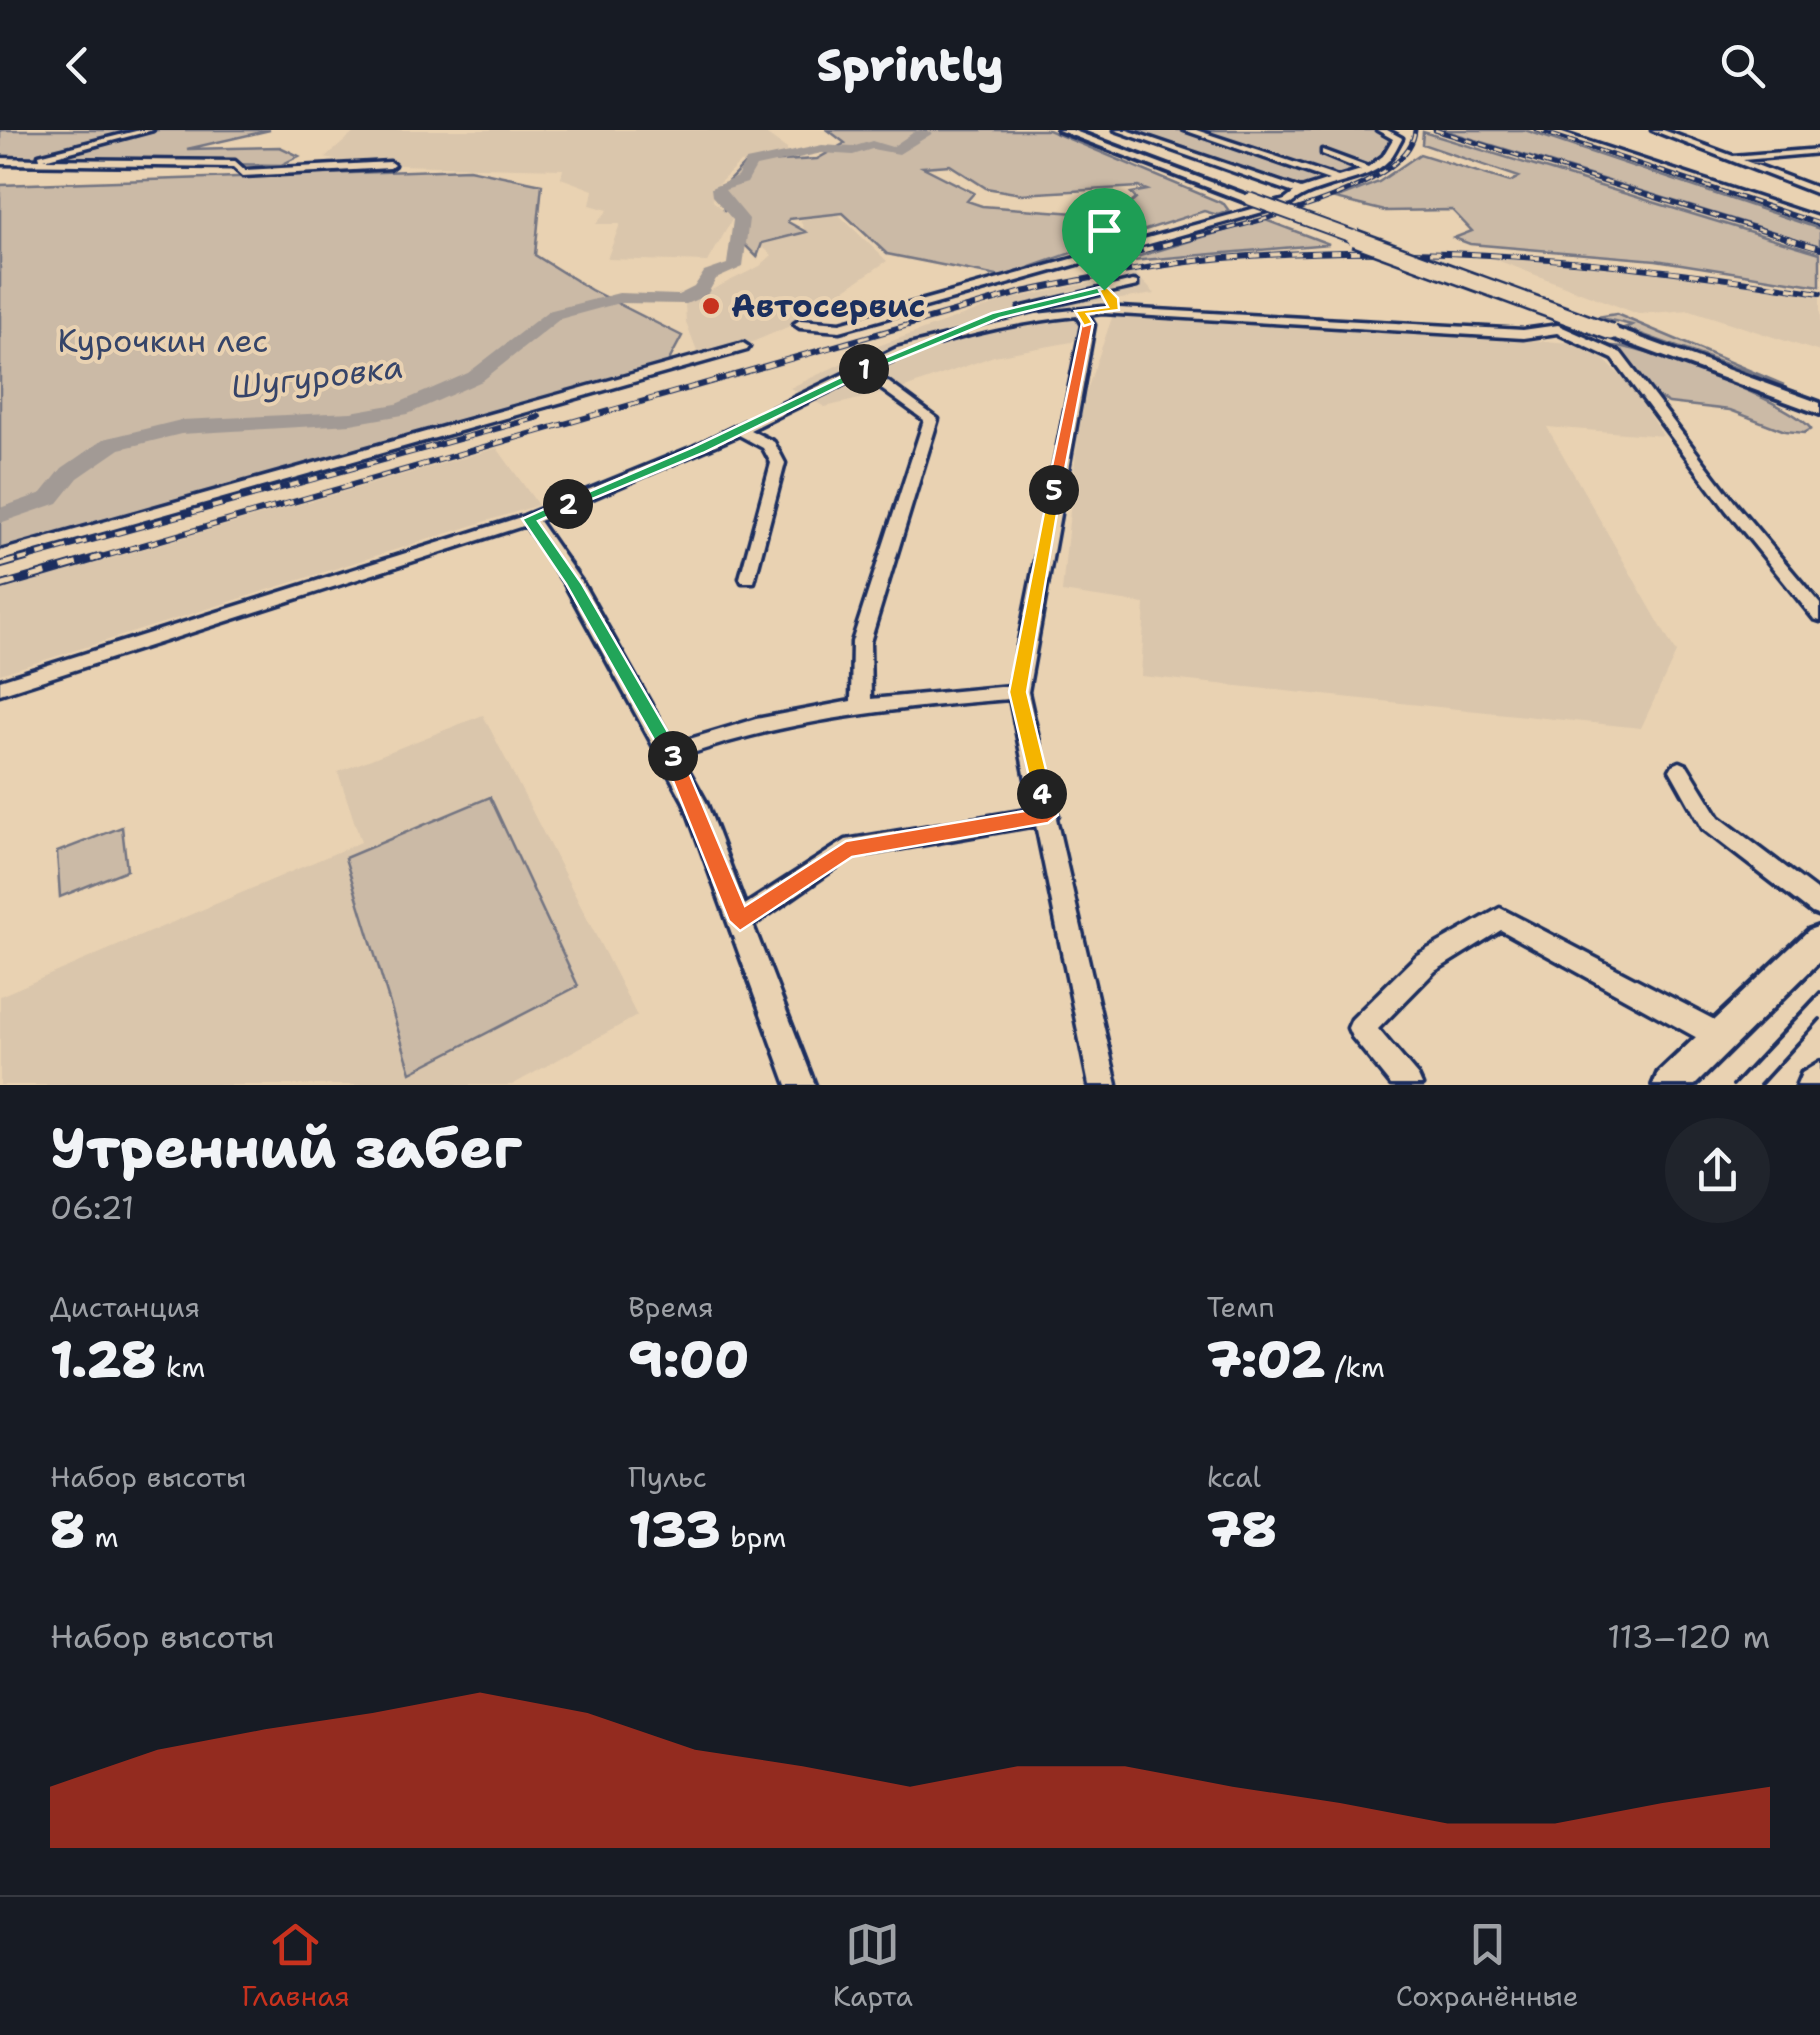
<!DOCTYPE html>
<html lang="ru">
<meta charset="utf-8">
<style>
body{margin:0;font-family:"Shantell Sans",sans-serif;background:#20242c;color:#f1f3f6;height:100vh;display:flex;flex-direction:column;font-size:38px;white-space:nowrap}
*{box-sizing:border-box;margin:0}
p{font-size:32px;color:#9ea1a6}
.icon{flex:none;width:55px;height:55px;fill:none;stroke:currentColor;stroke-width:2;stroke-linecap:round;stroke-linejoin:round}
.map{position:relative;height:955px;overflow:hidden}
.side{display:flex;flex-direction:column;background:#171b24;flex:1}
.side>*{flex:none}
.pin{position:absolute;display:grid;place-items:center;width:85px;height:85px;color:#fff;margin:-102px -42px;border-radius:50% 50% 50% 0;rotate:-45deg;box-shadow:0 0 10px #0007}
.pin .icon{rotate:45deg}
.km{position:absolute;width:50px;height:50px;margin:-25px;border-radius:50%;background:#222;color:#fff;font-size:28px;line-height:50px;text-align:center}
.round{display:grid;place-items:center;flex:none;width:105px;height:105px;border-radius:52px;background:#20242c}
.summary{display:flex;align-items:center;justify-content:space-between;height:170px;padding:0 50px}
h1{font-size:55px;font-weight:800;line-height:75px}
.figures{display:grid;grid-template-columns:repeat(3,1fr);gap:15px;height:170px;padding:10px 50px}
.figures div{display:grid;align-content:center}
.figures b{font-size:50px;font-weight:800}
.figures small{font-size:28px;font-weight:400}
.figures p{font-size:28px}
.chart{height:280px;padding:20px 50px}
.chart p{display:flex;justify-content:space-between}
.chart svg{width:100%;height:180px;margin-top:10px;fill:#c8321e;opacity:.7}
header{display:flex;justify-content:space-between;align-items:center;height:130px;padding:0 50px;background:#171b24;font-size:45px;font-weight:800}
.tab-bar{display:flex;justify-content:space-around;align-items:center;height:140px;border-top:2px solid #363941;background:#171b24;font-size:28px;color:#9ea1a6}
.tab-bar a{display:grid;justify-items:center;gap:5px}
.tab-bar .active{color:#c8321e}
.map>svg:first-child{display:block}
.built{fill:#dac6ac}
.green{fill:#cbbaa6;stroke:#737482;stroke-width:2.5}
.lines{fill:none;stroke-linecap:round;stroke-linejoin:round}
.river{fill:#a29a95;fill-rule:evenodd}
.minor-casing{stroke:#1b2f5e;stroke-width:7}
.major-casing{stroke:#1b2f5e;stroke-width:8}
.minor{fill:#e9d2b2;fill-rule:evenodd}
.major{fill:#e9d2b2;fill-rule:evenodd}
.tram{stroke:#1b2f5e;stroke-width:4}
.rail-far2-casing{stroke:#1b2f5e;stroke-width:5}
.rail-far1-casing{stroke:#1b2f5e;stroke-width:6}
.rail-casing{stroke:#1b2f5e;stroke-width:9}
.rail-far2{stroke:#e9d2b2;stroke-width:2.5;stroke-dasharray:8;stroke-linecap:butt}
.rail-far1{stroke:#e9d2b2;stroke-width:4;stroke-dasharray:10;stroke-linecap:butt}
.rail{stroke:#e9d2b2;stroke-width:5;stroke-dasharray:16;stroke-linecap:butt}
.major-bridge-far1-casing{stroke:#1b2f5e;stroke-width:15;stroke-linecap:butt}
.major-bridge-casing{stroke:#1b2f5e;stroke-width:20;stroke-linecap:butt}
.major-bridge-far1{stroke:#e9d2b2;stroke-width:11}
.major-bridge{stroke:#e9d2b2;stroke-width:15}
.split-1{fill:#22a559;stroke:#fff;stroke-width:2.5}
.split-2{fill:#22a559;stroke:#fff;stroke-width:2.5}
.split-3{fill:#22a559;stroke:#fff;stroke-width:2.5}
.split-4{fill:#f0652b;stroke:#fff;stroke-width:2.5}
.split-5{fill:#f5b400;stroke:#fff;stroke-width:2.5}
.split-6{fill:#f0652b;stroke:#fff;stroke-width:2.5}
.split-7{fill:#f5b400;stroke:#fff;stroke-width:2.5}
.poi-dot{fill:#c8321e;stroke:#e9d2b2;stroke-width:4}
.labels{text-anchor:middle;stroke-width:8;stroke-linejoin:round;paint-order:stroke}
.far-poi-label{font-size:32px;font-weight:bold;fill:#1b2f5e;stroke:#e9d2b2;text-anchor:start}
.far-park-label{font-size:32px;fill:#354469;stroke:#e9d2b2}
.far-water-label{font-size:32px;font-style:italic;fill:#364469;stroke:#e9d2b2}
</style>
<header><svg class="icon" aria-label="back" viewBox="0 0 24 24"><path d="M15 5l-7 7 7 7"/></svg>Sprintly<svg class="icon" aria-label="search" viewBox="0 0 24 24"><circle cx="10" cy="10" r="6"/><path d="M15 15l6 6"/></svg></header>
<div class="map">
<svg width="1820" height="955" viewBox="0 0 1820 955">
<rect width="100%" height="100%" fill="#e9d2b2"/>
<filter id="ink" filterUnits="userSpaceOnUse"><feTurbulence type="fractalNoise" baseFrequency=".01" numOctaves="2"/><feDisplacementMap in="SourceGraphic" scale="20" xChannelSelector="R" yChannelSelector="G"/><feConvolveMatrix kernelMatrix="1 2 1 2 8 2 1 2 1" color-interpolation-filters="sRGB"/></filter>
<g filter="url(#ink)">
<path class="built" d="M357 0H760L787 19V25L740 33 712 60 713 71 733 88 708 132 607 129 620 94H596L608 80 590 75 593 60 561 48 563 39 353 34 325 28Z
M838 84 887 131 792 195 741 217 699 227 686 193 685 173 760 136 772 125 760 115 805 101 800 90Z
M1489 127 1704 146 1820 166V222L1690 180 1638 184Z
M1136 144 1155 164 1078 175 1091 195 1072 212 994 226 902 259 825 277 790 258 878 216 1007 170Z
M1114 182 1588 214 1630 255 1663 306 1547 297 1676 523 1641 598 1141 546 1145 474 1062 462 1080 280Z
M497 318 538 375 0 544V460Z
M483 585 637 886 512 955H0V866L361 712 338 642Z"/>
<path class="green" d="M0 0H270L187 19 280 17 299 26 281 35 0 31Z
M828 0H1048L1224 74 1229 81 1218 85 1204 81 1139 102 1125 94V78L1136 69 1131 63 1147 60 1139 57 1021 64 986 58 950 35 923 37 974 63 967 71 982 76 1103 85 1120 106 1002 147 887 124 843 83 789 89 788 92 806 102 762 113 757 127 739 109 743 85 724 80 720 60 746 33 817 29 845 13Z
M1131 0H1378L1402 8 1391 30 1363 47 1315 64Z
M1443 0H1525L1820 99V116Z
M1423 2 1820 123V156L1656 130 1470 114 1454 108 1472 101 1452 80 1385 81 1335 69 1379 52 1420 24 1510 52 1519 47 1422 14Z
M469 39 542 54 535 125 591 160 682 206 664 240 0 420V55Z
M1263 89 1329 114 1120 132Z
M1616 184 1784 255 1624 198 1632 195 1597 187Z
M1612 216C1645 216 1793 273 1811 299L1804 303 1785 301 1730 280 1669 273 1657 267Z
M490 667 578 856 411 942 345 728Z
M122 697 127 740 60 767 57 722Z"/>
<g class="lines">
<path class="river" d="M917 0 933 3 899 24 872 19 853 25 822 23 756 37 747 53 725 60 749 89 743 137 716 149 707 165 686 174 619 173 560 189 482 251 408 284 351 294 181 304 120 319 78 348 58 373 0 393V378L42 363 62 338 104 309 181 290 351 282 396 274 468 243 548 181 619 163 678 165 694 157 704 142 727 134 733 90 712 66 711 58 737 47 746 31 822 15 852 17 872 11 892 17Z"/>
<defs>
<path id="minor" d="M140 0H153L44 29 235 31 245 40 390 32 394 35 390 38 243 46 233 37 0 34V28L40 29 39 25Z
M1115 0H1127L1301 59 1329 50 1184 0H1196L1338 47 1361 40 1322 24V20L1368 37 1383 26 1393 9 1377 0H1387L1402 8C1398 15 1394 24 1389 30 1366 54 1319 52 1291 74L840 201 800 198 794 194 800 190 840 193 1285 70 1294 63Z
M1541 0H1553L1820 88V94Z
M1652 0H1663L1733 26 1820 19V23L1743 30 1820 59V65Z
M1133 151 1137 152V156L1025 181 1019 178Z
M1102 177 1523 200 1558 195 1621 223 1736 374 1820 474V491L1814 489 1726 380 1613 229 1557 203 1523 208 1102 183 1088 185 1094 195 1028 562 1054 679 1058 685 1056 688 1117 955H1089L1036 695 851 727 753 795 815 955H787L684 672 565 454 526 395 0 564V550L524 386 693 317 897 218 1036 184ZM1077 186 1082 195 1010 556 871 569 870 512 938 289 872 240C932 210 1010 193 1077 186ZM862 245 924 290 852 512 851 571 756 589 673 614 583 454 539 391 739 305 763 318 771 333 740 448 742 452H754L785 333 774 312 750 300ZM1010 569 1032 679 846 710 745 775 706 672 681 627C787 589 897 578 1010 569Z
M743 213 749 217 747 220 0 431V421Z
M1680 632 1687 635 1719 687 1820 763V786L1812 783 1703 699 1670 640 1673 635Z
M1500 778 1730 898 1734 907 1730 916 1721 919 1712 916 1501 800 1435 841 1378 899 1418 946 1422 955H1391L1352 907 1348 898 1352 889 1417 825Z"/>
<path id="major" d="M1058 0H1072L1256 69 1246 72Z
M1606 199H1616L1820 273V284L1606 205Z
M1820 796V831L1695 955H1653L1658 943 1809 800Z
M1820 932V955H1797L1802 943Z"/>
</defs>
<use href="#minor" class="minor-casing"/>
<use href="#major" class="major-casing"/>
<use href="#minor" class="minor"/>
<use href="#major" class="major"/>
<path class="tram" d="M1733 955 1820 862
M1760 955 1820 889"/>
<defs>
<path id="rail-far2" d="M1435 0 1795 110
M1537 0 1820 94
M1182 110C1234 97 1411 61 1415 0"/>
<path id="rail-far1" d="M1787 108 1820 118
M1104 130 1192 108
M19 430 539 287
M91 430 1023 162C1090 148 1156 134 1224 128 1425 111 1622 131 1820 163"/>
<path id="rail" d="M0 435 28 427
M0 456 100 427"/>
</defs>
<use href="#rail-far2" class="rail-far2-casing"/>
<use href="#rail-far1" class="rail-far1-casing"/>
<use href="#rail" class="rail-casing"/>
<use href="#rail-far2" class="rail-far2"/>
<use href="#rail-far1" class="rail-far1"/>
<use href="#rail" class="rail"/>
<defs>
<path id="major-bridge-far1" d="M1250 69 1362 110"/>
<path id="major-bridge" d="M1355 108 1611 202"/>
</defs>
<use href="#major-bridge-far1" class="major-bridge-far1-casing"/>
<use href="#major-bridge" class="major-bridge-casing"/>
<use href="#major-bridge-far1" class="major-bridge-far1"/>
<use href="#major-bridge" class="major-bridge"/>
</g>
</g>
<path class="split-1" d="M1104 156 1107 162 1000 188 868 242 858 239 992 183Z"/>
<path class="split-2" d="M864 236 868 242 703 323 573 377 560 374 693 317Z"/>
<path class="split-3" d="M562 371 575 374 538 391 582 454 682 626 679 631H666L566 454 522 389Z"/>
<path class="split-4" d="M673 619 682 626 745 776 846 711 1036 679 1033 664 1042 657 1052 664 1058 685 1048 693 852 727 740 801 729 791 663 626Z"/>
<path class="split-5" d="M1049 357 1061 360 1027 562 1052 664 1042 672 1033 664 1009 562Z"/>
<path class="split-6" d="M1088 190 1093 193 1061 360 1054 364 1047 360 1082 193Z"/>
<path class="split-7" d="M1107 157 1118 168 1119 180 1087 184 1093 193 1084 196 1075 181 1108 177 1099 160Z"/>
<circle class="poi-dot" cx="711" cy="176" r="10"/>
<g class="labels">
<g class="far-poi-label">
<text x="731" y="187">Автосервис</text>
</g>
<g class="far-park-label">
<text x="163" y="222">Курочкин лес</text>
</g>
<g class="far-water-label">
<text transform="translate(317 247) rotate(-7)" y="11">Шугуровка</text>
</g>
</g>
</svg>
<div class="pin" style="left:1104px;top:160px;background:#1e9e55"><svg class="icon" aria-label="arrive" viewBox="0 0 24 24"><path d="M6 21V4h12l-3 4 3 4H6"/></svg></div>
<b class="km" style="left:864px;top:239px">1</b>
<b class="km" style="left:568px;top:374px">2</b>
<b class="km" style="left:673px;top:626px">3</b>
<b class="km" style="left:1042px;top:664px">4</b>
<b class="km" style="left:1054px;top:360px">5</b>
</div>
<section class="side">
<div class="summary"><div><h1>Утренний забег</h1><p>06:21</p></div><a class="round"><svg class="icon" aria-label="share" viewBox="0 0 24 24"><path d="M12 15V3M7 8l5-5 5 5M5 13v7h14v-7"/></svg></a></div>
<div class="figures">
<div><p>Дистанция</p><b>1.28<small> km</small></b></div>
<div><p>Время</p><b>9:00</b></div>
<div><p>Темп</p><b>7:02<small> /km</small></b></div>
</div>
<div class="figures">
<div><p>Набор высоты</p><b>8<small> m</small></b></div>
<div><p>Пульс</p><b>133<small> bpm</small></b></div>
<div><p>kcal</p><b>78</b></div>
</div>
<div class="chart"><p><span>Набор высоты</span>113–120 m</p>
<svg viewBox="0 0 160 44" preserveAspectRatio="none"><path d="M0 44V29L10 20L20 15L30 11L40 6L50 11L60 20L70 24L80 29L90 24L100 24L110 29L120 33L130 38L140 38L150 33L160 29V44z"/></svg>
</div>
</section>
<nav class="tab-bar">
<a class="active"><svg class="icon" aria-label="home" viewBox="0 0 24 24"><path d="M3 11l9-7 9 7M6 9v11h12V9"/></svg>Главная</a>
<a><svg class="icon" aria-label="map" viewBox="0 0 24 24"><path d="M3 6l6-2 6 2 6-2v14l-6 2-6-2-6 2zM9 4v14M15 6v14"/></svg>Карта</a>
<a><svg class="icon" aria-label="saved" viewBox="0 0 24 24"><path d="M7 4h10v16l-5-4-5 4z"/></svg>Сохранённые</a>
</nav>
